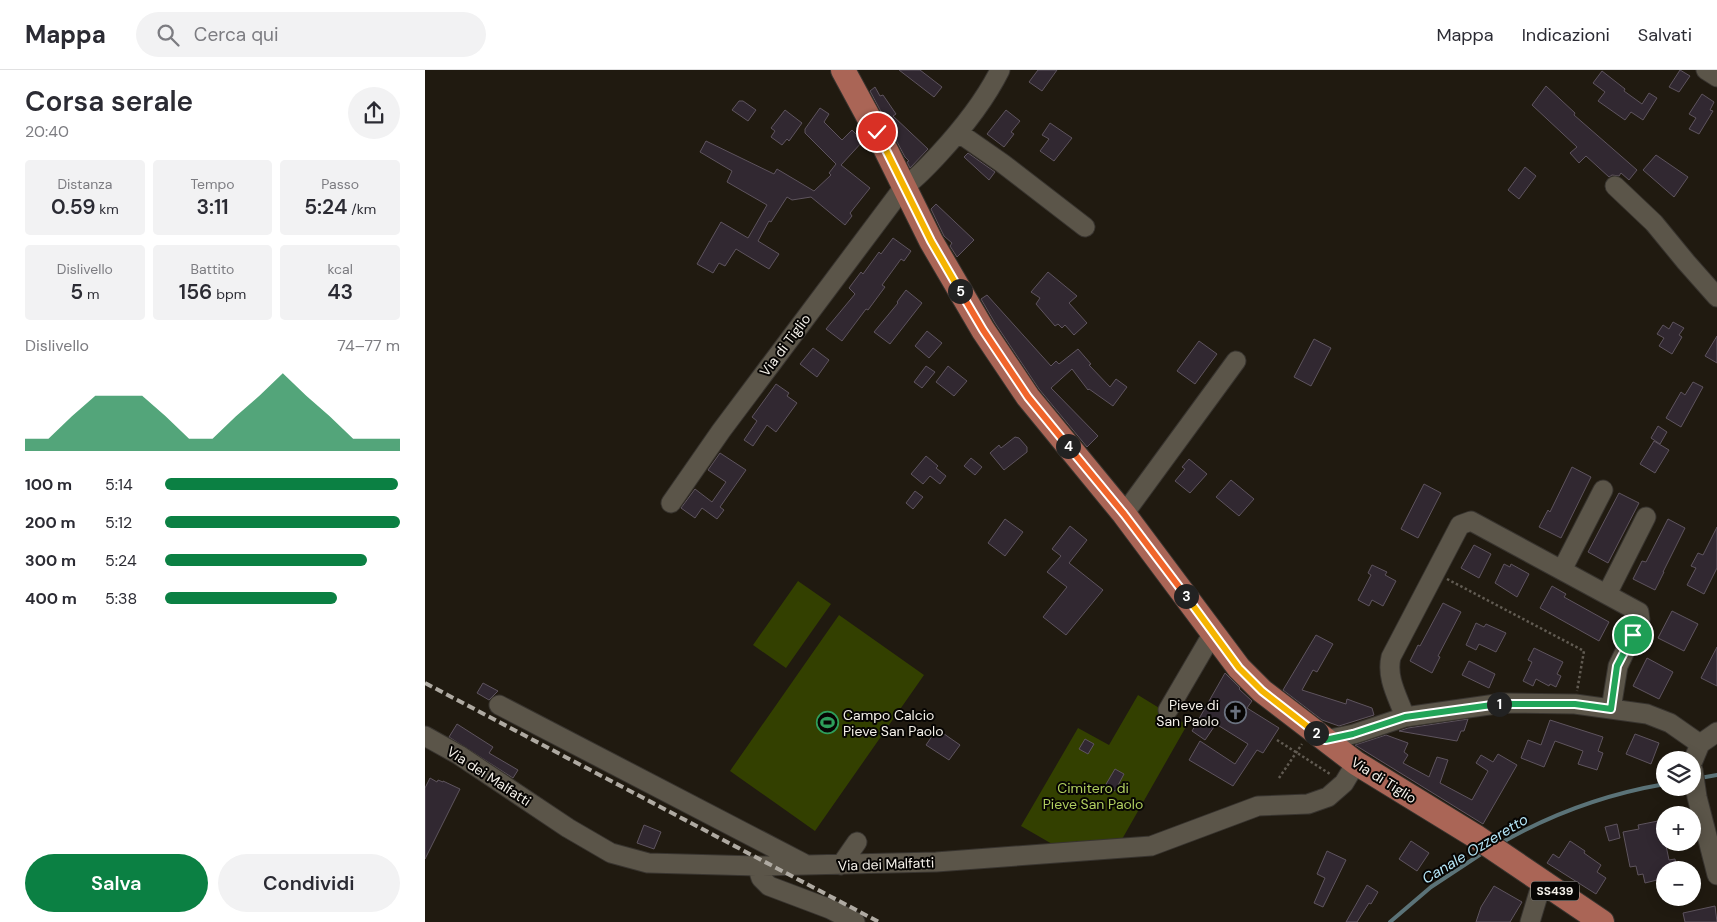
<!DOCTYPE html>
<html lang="it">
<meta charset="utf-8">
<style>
body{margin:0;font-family:"DM Sans",sans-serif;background:#f2f2f3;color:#2b2b33;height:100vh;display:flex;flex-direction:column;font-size:19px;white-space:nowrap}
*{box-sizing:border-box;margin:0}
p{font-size:16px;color:#7c7c81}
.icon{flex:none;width:28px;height:28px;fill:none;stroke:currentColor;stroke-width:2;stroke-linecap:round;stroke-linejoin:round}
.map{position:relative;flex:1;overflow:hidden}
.sheet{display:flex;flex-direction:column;background:#fff;width:425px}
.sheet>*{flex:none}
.controls{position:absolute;left:1231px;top:681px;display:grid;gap:10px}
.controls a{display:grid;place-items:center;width:45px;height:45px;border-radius:50%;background:#fff;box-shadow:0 2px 12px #0003;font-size:25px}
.pin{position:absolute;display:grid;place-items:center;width:42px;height:42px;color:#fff;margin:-21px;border:2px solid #fff;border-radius:50%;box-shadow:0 1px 5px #0007}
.km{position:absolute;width:25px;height:25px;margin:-12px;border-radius:50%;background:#222;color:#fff;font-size:14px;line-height:25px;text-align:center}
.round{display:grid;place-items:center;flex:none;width:52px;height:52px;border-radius:26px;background:#f2f2f3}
.summary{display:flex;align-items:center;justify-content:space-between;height:85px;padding:0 25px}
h1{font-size:28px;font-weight:600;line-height:38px}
.metrics{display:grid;grid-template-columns:repeat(3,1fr);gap:8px;height:85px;padding:5px 25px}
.metrics div{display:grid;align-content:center;border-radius:5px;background:#f2f2f3;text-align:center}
.metrics b{font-size:21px;font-weight:600}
.metrics small{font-size:14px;font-weight:400}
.metrics p{font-size:14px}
.chart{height:140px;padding:10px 25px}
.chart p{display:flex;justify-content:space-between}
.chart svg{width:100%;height:90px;margin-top:5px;fill:#0b8043;opacity:.7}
.action{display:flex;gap:10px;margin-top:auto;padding:10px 25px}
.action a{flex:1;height:58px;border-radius:30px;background:#0b8043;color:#fff;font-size:20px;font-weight:600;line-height:58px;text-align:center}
.action a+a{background:#f2f2f3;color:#2b2b33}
ul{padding:0 25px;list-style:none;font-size:16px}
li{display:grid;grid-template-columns:80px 60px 1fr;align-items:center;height:38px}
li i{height:12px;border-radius:6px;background:#0b8043}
header{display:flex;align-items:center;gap:30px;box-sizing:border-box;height:70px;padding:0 25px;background:#fff;border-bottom:1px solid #e1e1e2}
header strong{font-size:24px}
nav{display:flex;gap:28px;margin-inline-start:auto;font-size:18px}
.search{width:350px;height:45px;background:#f2f2f3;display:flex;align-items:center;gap:12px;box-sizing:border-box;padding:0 18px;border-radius:28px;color:#7c7c81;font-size:19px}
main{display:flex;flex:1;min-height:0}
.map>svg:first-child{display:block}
.green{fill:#334000}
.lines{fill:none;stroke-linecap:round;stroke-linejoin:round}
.stream{stroke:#5b7378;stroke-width:4}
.building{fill:#312831;stroke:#5e545e}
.minor-casing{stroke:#38342f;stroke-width:21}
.major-casing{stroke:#38342f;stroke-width:26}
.path{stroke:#615b52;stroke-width:2.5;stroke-dasharray:2.5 2.5;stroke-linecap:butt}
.minor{stroke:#5b5549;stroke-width:19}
.major{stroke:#aa6556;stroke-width:24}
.rail{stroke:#afaaa2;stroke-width:4;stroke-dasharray:8 4;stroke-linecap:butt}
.split-1-casing{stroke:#fff;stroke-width:10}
.split-2-casing{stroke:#fff;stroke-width:10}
.split-3-casing{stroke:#fff;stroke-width:10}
.split-4-casing{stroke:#fff;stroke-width:10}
.split-5-casing{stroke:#fff;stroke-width:10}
.split-6-casing{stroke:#fff;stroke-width:10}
.split-1{stroke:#22a559;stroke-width:6}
.split-2{stroke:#22a559;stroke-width:6}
.split-3{stroke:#f5b400;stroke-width:6}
.split-4{stroke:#f0652b;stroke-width:6}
.split-5{stroke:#f0652b;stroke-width:6}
.split-6{stroke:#f5b400;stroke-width:6}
.labels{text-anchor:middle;stroke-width:4;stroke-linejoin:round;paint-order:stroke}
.shield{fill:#070503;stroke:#adaaa4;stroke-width:1}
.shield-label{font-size:12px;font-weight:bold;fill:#f4f0e9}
.street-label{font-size:14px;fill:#f4f0e9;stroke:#070503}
.poi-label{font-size:14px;fill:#f4f0e9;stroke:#070503;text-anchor:end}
.park-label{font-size:14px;fill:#b0ce5f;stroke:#070503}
.water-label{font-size:15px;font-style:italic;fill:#b4e6f8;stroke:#070503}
</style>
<header>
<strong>Mappa</strong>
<div class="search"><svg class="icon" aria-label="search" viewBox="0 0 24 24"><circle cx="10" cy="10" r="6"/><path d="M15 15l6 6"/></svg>Cerca qui</div>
<nav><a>Mappa</a><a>Indicazioni</a><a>Salvati</a></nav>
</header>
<main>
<section class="sheet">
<div class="summary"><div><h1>Corsa serale</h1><p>20:40</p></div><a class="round"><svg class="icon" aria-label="share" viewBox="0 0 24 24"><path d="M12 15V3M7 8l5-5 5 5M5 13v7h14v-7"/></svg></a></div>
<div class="metrics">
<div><p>Distanza</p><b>0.59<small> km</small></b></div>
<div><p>Tempo</p><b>3:11</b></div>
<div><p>Passo</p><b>5:24<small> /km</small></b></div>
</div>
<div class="metrics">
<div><p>Dislivello</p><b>5<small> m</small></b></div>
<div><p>Battito</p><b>156<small> bpm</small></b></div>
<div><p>kcal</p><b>43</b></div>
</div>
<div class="chart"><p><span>Dislivello</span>74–77 m</p>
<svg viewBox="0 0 160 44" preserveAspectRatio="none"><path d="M0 44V38L10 38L20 27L30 17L40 17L50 17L60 27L70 38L80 38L90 27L100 17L110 6L120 17L130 27L140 38L150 38L160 38V44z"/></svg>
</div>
<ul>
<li><b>100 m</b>5:14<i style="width:99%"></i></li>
<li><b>200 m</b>5:12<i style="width:100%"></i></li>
<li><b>300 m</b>5:24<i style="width:86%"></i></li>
<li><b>400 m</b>5:38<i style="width:73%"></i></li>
</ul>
<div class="action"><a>Salva</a><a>Condividi</a></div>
</section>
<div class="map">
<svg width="1292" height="852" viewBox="0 0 1292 852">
<rect width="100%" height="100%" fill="#201a10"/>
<path class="green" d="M373 511 406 534 361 598 328 575Z
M414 545 499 605 390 761 305 701Z
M713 625 762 655 696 771 634 778 596 756 653 658 684 675Z"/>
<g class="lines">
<path class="stream" d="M1275 708 1292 705
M1076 773C1128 743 1182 724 1240 714
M965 852 1006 817 1059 782"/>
</g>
<path class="building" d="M474 0H495L517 17 509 27Z
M613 0H632L617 21 604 12Z
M1255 0 1265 6 1254 22 1244 17Z
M1177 1 1200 19 1199 21 1217 34 1224 23 1232 28 1218 50 1206 42 1200 50 1173 31 1180 22 1168 13Z
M1121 16 1150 43 1149 45 1212 100 1204 110 1196 103 1194 106 1187 105 1184 107 1161 86 1154 93 1145 83 1152 77 1107 35Z
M450 17 455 26 458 25 471 44 468 46 503 79 485 98 482 92 484 91 480 87 445 21Z
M1277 24 1289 32 1285 40 1288 41 1274 64 1264 59 1271 48 1264 44Z
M314 31H318L331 40 323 51 307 40Z
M395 38 404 44 399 52 417 70 427 60 438 71 416 95 445 118 425 143 427 146 420 155 386 127 367 130 362 127 346 152 344 151 333 171 354 184 344 199 311 179 300 196 294 193 288 203 272 194 296 152 323 168 342 135 302 112 307 101 275 82 281 71 349 104 352 99 389 121 406 105 404 103 411 94 380 63V59Z
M360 40 377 53 364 71 362 69 357 75 346 67 350 61 346 58Z
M581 40 595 51 586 62 589 64 579 77 562 64Z
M625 53 647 68 629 91 615 81 624 69 617 65Z
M543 83 570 102 564 110 539 87Z
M1231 85 1263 107 1249 127 1218 100Z
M1100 97 1111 106 1094 129 1083 120Z
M511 134 549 170 532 187 525 176 527 173 519 166 506 139Z
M468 168 486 181 479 191 476 189 457 215 460 217 443 240 441 239 417 271 401 259 430 224 424 218 436 202 438 204 454 182 456 184Z
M623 202 652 226 644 233 662 253 649 265 640 255 637 258 633 254 630 256 611 234 615 228 606 222Z
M481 220 497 233 465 274 449 262 473 233 472 232Z
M562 225 626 296 631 291 634 294 653 279 666 294 664 295 685 317 691 309 702 317 688 336 664 319 663 320 647 299 626 318 673 366 662 377 614 319 570 253 556 229Z
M1248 252 1259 258 1254 265 1257 267 1247 284 1234 276 1239 268 1232 264 1238 255 1244 259Z
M502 261 517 273 504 288 490 276Z
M1292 266V293L1280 286Z
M889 269 906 278 886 316 869 307Z
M774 271 792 284 770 314 752 301Z
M388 278 404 290 392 307 375 294Z
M501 296 510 302 497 318 489 312Z
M523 296 542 311 529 326 511 312Z
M1268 312 1278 317 1256 357 1241 348 1256 322 1260 325Z
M351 314 364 323 362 326 372 333 351 362 342 355 328 376 319 370 332 351 327 347Z
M1233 356 1242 362 1235 374 1226 368Z
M590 367 594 368 602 377V382L579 400 565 383 574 375 576 378Z
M1229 371 1244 380 1230 403 1215 394Z
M295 383 321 400 295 437 299 440 292 449 277 438 270 448 256 438 270 419 287 432 301 412 283 400Z
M501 386 513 396 511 398 521 406 515 414 505 406 498 414 486 404Z
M546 388 557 397 550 405 539 396Z
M764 389 782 404 765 423 750 411 760 399 757 397Z
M1147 397 1166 407 1136 468 1114 457 1123 440 1125 442Z
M806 410 829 429 814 446 791 427Z
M999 414 1016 423 993 468 976 459Z
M490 421 498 427 488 439 481 433Z
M1194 423 1214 433 1183 493 1163 482Z
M580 449 598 462 580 486 563 473Z
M1243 449 1260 458 1238 502H1239L1230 520 1208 509 1217 491 1221 492Z
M645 456 662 470 644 493 678 520 641 565 618 547 642 517 622 502 636 486 627 479Z
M1292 457V498L1279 524 1262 515 1271 498 1266 496 1273 483 1278 485Z
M1049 475 1066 484 1054 508 1036 498Z
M1079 494 1085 497 1086 494 1104 504 1092 527 1070 513Z
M947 495 962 502 960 505 971 511 958 536 947 530 944 536 933 530 946 505 943 503Z
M1127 516 1141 524 1139 527 1184 552 1174 571 1115 538Z
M1018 533 1036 542 1013 586 1015 587 1007 603 985 591 993 575 995 576Z
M1247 541 1273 554 1259 581 1233 568Z
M1051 553 1059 557 1061 554 1081 563 1071 582 1054 574 1051 580 1041 575Z
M891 565 908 574 892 602 888 600 877 620 921 634 922 629 930 632 947 638 949 645 914 656 897 650 858 620Z
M1292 577V616L1276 608Z
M1109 578 1138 592 1132 604 1136 606 1131 617 1125 614 1124 616 1111 609 1108 616 1098 611 1107 592 1103 590Z
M1222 588 1248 602 1234 629 1208 616Z
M1044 591 1070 604 1064 618 1037 605Z
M800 603 815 618 814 619 827 631 822 638 854 658 838 683 832 680 808 716 764 690 775 671 810 694 823 674 791 654 780 670 767 661Z
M58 613 73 621 64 630 52 623Z
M1043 649 1039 661H1036L1032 671 974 661 983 658Z
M1125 650 1178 667 1173 681 1178 683 1172 700 1153 694 1158 681 1130 671 1119 697 1096 688 1103 670 1116 675Z
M32 654 68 677 64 683 93 700 88 708 24 667Z
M512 659 535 675 524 690 501 675Z
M1210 664 1234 673 1226 694 1201 684Z
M961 665 983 673 979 682 983 685 978 693 1004 707 1012 687 1023 690 1015 713 1047 730 1063 701 1051 693 1056 685 1068 692 1073 684 1092 695 1058 754 930 675Z
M660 669 669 674 663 684 654 679Z
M690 699 699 704 690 721 680 716Z
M5 708 12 712 13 710 18 712V711L35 719 0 789V718Z
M1233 751 1235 762 1238 761 1244 790 1250 789 1252 800H1240V808L1220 813 1218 804 1213 805 1211 796 1205 797 1198 762 1214 759 1213 755Z
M1192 754 1195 768 1184 771 1180 757Z
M219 755 236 762 229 779 212 773Z
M986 771 1004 783 992 801 974 789Z
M1145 771 1160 781 1159 783 1176 795 1172 802 1181 808 1171 824 1122 793 1128 784 1134 788Z
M902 781 921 790 898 837 889 833 900 808 892 804Z
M942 815 953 822 946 834 944 833 932 852H921Z
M1069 816 1097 832 1085 852H1051L1056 837Z
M1290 836 1292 852H1260L1258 843Z"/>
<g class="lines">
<defs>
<path id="minor" d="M1281 0 1292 7
M534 63 577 93 660 157
M1190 116 1229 153 1261 192 1292 227
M246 433 296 361 478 118C492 108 503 96 514 84 538 58 559 32 575 0
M699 444 811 291
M1137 500 1178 420
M1182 524 1221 447
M74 635 378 793
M743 640 788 563
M980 647C973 627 961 608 966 587L1035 455 1046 451 1214 542 1215 550 1193 596 1186 639
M0 666 34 685 143 758 186 783 223 793 332 796 511 792 726 776 833 736 883 734 903 727 919 713 931 693
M901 670 929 664 980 647 1078 633 1150 634 1222 644 1245 653 1275 674
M1268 691 1275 674 1292 662
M1268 700 1272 727 1292 805
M416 795 432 772
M332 796 336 808 344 816 405 839 430 852
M1105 852 1117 812"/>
<path id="major" d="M418 0 457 72 506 171 558 260 603 327 699 444 814 598 837 621 931 693 1050 766 1177 852"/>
</defs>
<use href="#minor" class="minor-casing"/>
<use href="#major" class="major-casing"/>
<path class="path" d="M1022 509 1159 581 1152 621
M852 670 905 704
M854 708 877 674"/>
<use href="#minor" class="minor"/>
<use href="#major" class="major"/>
<path class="rail" d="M0 613 454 852"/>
</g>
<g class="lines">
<defs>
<path id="split-1" d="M1074 634H1150L1186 639 1192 596 1208 565"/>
<path id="split-2" d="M891 663 900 670 928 664 980 647 1074 634"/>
<path id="split-3" d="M761 526 814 598 837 621 891 663"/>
<path id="split-4" d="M643 376 699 444 761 526"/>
<path id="split-5" d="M535 221 558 260 603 327 643 376"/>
<path id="split-6" d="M452 62 506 171 535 221"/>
</defs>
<use href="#split-1" class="split-1-casing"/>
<use href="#split-2" class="split-2-casing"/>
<use href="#split-3" class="split-3-casing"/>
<use href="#split-4" class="split-4-casing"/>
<use href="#split-5" class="split-5-casing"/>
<use href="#split-6" class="split-6-casing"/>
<use href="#split-1" class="split-1"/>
<use href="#split-2" class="split-2"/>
<use href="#split-3" class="split-3"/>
<use href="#split-4" class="split-4"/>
<use href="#split-5" class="split-5"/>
<use href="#split-6" class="split-6"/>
</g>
<defs>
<symbol id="church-ring" viewBox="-11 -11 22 22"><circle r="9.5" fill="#070503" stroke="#6b7280" stroke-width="1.5"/><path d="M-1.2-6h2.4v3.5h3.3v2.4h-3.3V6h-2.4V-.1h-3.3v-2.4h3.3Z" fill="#6b7280"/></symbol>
<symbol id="stadium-ring" viewBox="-11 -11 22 22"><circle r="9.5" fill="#070503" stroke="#2e9e5b" stroke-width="1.5"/><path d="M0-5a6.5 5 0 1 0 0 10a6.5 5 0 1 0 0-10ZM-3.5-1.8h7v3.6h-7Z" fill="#2e9e5b"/></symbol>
</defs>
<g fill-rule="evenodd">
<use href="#church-ring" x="798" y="630" width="25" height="25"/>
<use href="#stadium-ring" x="390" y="640" width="25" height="25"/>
</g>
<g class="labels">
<rect class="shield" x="1106" y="811.5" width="48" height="19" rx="4"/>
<g class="shield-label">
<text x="1130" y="825">SS439</text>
</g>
<g class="street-label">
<text transform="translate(360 275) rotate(-53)" y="5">Via di Tiglio</text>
<text transform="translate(64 706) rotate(33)" y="5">Via dei Malfatti</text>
<text transform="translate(959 710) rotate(32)" y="5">Via di Tiglio</text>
<text transform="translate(461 794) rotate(-2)" y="5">Via dei Malfatti</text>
</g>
<g class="poi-label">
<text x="794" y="640">Pieve di<tspan x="794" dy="16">San Paolo</tspan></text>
<text x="418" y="650" text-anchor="start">Campo Calcio<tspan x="418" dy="16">Pieve San Paolo</tspan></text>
</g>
<g class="park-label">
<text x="668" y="723">Cimitero di<tspan x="668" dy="16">Pieve San Paolo</tspan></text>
</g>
<g class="water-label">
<text transform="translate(1050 779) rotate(-31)" y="5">Canale Ozzeretto</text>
</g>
</g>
</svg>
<div class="controls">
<a><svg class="icon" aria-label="layers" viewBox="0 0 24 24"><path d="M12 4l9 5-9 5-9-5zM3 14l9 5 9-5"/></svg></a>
<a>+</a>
<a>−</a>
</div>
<div class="pin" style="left:1208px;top:565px;background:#1e9e55"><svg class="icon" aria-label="arrive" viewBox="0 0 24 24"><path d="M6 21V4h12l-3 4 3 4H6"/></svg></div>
<div class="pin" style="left:452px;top:62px;background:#d93025"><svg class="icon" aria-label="check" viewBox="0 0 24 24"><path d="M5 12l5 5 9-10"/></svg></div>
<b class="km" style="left:1074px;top:634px">1</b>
<b class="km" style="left:891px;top:663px">2</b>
<b class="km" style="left:761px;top:526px">3</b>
<b class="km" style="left:643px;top:376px">4</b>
<b class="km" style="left:535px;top:221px">5</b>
</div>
</main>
